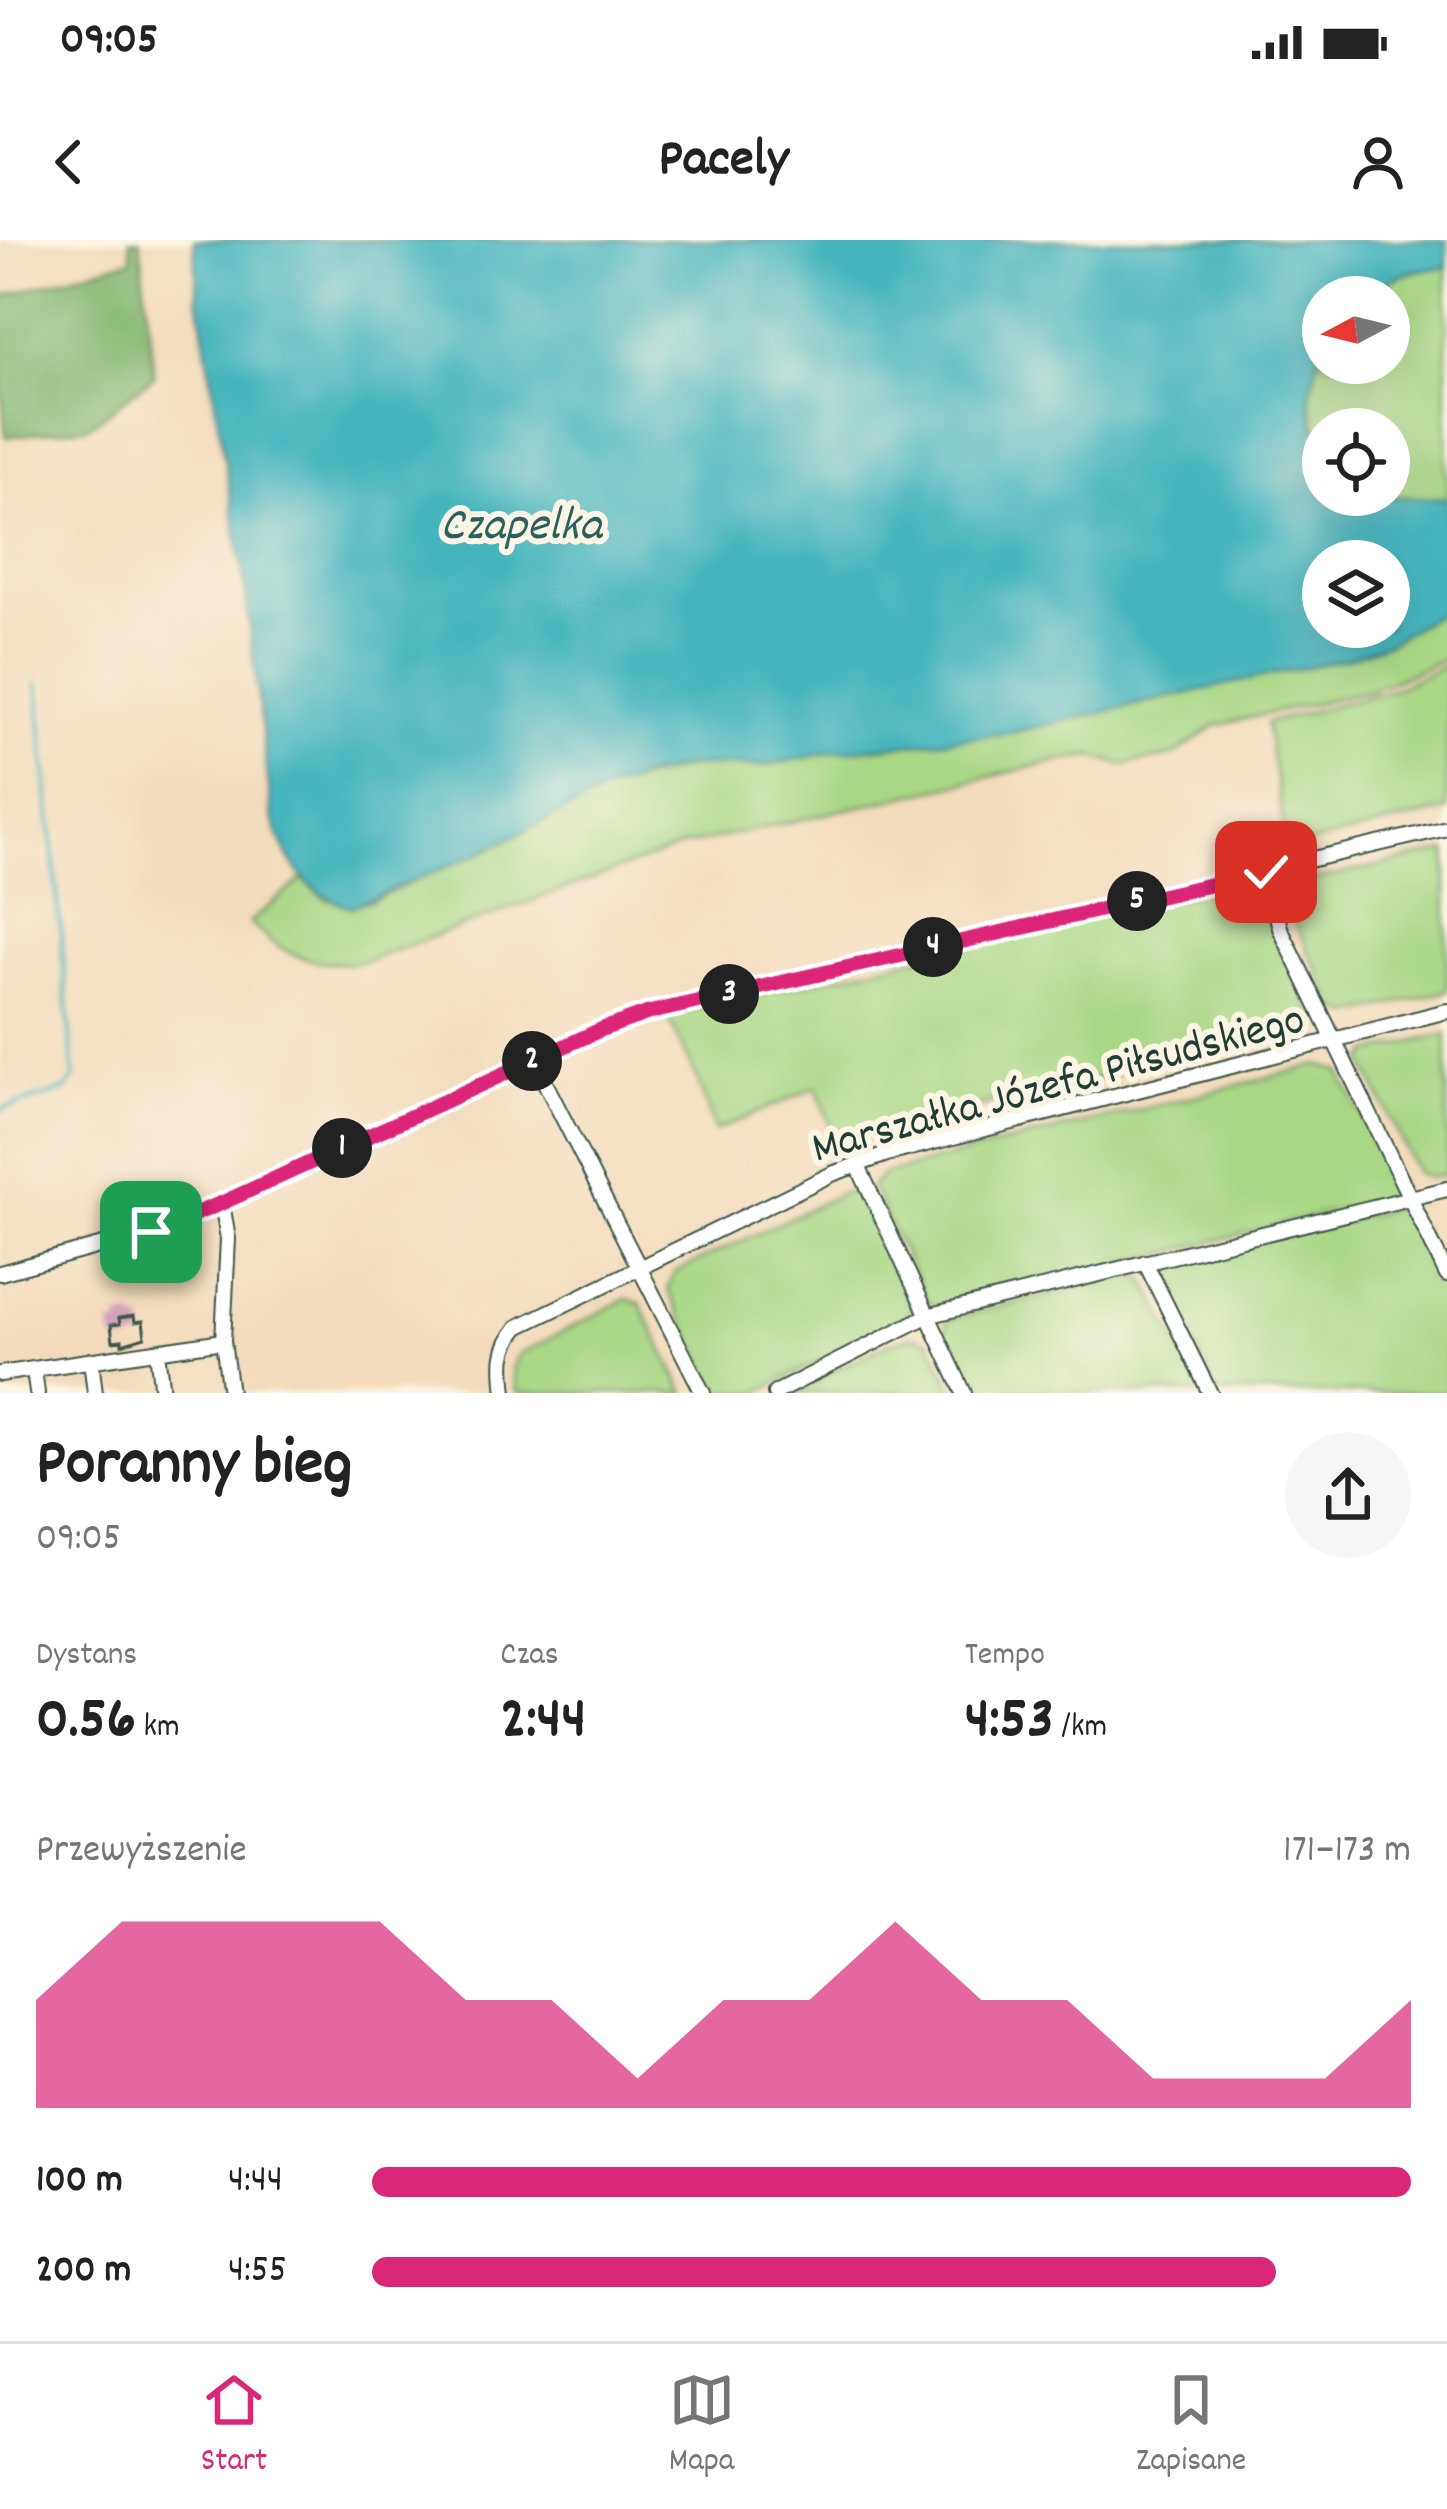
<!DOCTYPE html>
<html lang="pl">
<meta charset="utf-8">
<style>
body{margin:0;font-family:Dekko,sans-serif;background:#f6f6f6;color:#222;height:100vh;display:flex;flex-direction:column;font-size:45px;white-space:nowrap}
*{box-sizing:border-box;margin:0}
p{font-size:39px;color:#767676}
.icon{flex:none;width:66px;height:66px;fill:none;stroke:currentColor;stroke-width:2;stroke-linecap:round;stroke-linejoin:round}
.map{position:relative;height:1153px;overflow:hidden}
.side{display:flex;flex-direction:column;background:#fff;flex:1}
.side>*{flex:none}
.needle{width:78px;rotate:263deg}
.tools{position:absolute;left:1302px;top:36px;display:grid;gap:24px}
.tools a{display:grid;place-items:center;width:108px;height:108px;border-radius:50%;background:#fff;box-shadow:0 12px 48px #0002;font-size:60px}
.pin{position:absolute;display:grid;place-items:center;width:102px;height:102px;color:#fff;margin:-51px;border-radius:24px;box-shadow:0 6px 18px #0006}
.km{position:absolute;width:60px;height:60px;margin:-30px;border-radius:50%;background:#222;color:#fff;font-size:33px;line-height:60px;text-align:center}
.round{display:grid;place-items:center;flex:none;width:126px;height:126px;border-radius:63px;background:#f6f6f6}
.overview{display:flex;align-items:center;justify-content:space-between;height:204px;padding:0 36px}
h1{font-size:66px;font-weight:700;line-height:90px}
.stats{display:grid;grid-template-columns:repeat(3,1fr);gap:18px;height:204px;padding:12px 36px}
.stats div{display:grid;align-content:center}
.stats b{font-size:60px;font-weight:700}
.stats small{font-size:33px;font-weight:400}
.stats p{font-size:33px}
.chart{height:336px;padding:24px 36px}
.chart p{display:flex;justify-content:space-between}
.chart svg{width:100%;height:216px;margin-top:12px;fill:#db2777;opacity:.7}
ul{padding:0 36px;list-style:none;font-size:39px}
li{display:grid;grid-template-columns:192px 144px 1fr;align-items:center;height:90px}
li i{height:30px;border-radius:15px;background:#db2777}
.status{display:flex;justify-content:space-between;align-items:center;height:84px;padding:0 60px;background:#fff;direction:ltr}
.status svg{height:33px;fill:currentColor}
header{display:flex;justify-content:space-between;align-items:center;height:156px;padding:0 36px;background:#fff;font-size:54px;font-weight:700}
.dock{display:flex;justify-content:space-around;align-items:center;height:168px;border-top:3px solid #e0e0e0;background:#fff;font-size:33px;color:#767676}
.dock a{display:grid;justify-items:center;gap:6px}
.dock .on{color:#db2777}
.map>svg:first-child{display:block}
.green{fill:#a9d785;stroke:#648a5c;stroke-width:3}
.forest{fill:#86b872;stroke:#527a53;stroke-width:3}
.water{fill:#46b5be;stroke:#327979;stroke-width:3;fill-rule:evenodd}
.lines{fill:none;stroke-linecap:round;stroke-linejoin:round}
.stream{stroke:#46b5be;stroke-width:4.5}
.building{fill:#d2a1bc}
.minor-casing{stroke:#3f5548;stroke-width:18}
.minor{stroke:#fff;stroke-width:14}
.route-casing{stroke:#fff;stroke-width:24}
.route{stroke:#db2777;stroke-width:15}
.labels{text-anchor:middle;stroke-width:12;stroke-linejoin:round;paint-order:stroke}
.street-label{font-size:45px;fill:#1f3d34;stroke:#fcf5e5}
.water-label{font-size:48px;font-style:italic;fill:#2b615d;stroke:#fcf5e5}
</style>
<div class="status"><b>09:05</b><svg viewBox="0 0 49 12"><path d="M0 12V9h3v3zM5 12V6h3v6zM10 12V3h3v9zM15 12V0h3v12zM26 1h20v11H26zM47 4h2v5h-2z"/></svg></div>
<header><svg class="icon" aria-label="back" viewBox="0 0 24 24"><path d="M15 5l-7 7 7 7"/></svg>Pacely<svg class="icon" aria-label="person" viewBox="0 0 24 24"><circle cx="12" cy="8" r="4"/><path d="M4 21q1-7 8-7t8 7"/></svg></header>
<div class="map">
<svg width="1447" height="1153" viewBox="0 0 1447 1153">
<rect width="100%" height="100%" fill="#fcf5e5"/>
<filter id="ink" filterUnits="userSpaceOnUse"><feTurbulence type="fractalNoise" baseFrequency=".00833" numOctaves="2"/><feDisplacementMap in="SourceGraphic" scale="24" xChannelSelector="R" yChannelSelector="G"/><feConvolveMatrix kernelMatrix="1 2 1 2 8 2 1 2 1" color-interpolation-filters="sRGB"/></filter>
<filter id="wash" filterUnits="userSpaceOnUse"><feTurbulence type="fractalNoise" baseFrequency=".004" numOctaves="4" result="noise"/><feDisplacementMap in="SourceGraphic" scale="48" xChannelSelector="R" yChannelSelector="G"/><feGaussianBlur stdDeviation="2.7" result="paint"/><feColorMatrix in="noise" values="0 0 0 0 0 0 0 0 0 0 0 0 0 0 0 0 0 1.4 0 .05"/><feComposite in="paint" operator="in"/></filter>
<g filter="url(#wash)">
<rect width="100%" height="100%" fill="#f2dbbb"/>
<path class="green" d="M1447 28V258L1408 259 1389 254V189H1323V199C1303 168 1310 129 1323 97V123H1389V57H1361C1387 39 1415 27 1447 28Z
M1447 368V418L1370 450 1215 486 1173 516 1123 525 1091 516 1063 520 683 606 364 722C319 728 280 717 250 682L303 639 325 659 369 662 615 547 691 526H764L832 512 1009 493 1347 418 1390 402Z
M1447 425V570L1292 608 1287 606 1266 483 1388 451Z
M1447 611V751L1351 775 1337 769 1294 681 1300 643Z
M1248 642 1257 645 1265 656 1280 706 1316 776 1302 788 877 891 838 907 817 847 715 891 697 838 667 775Z
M1447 794V934L1431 938 1417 933 1364 823 1370 813Z
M1318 825 1340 831 1395 943 1385 959 939 1069 928 1063 871 947 883 934Z
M842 953H858L911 1061 912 1074 757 1153H719L672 1058 668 1049 674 1033Z
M1395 968C1415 972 1440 1025 1446 1046 1447 1073 1447 1124 1447 1153H1217L1163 1043 1164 1030 1185 1020Z
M1136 1033 1146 1042 1202 1153H970L945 1102 946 1084 953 1078Z
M626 1059 640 1063 685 1153H516L512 1128 518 1115Z
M914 1096 930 1101 955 1153H788L889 1103Z"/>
<path class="forest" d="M130 0H140L154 136 90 186 6 197 0 127V57L132 19Z"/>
<path class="water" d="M194 0H1447V28L1416 30 1379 44 1361 57H1323V97L1310 156 1314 184 1323 199V255L1447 258V368L1390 402 1347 418 1009 493 832 512 764 526H691L651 535 615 547 480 613 351 667C303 651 286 621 272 575L243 332 198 57ZM1323 321H1389V387H1323Z"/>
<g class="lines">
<path class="stream" d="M0 870 66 850 74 838 38 444"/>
</g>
<g id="blocks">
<path class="building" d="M134 1076 135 1082 143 1081 145 1097 122 1104V1100L113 1101 111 1085 120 1084 119 1078Z"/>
</g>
</g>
<g filter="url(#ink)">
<use href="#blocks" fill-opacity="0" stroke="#3f5548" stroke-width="3"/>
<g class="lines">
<defs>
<path id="minor" d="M1266 632 1280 688 1447 1035
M534 821 703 1153
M857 924 964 1153
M222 963 228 999 223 1101 230 1153
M1145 1022 1210 1153
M0 1033 151 992 222 963 600 791 648 773 1447 588
M157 1111 162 1153
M91 1120 95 1153
M34 1129 37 1153
M0 1134 223 1101
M505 1153C502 1126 500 1109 518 1087L832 934 887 914 1447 771
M775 1153 927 1076 1447 949"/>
</defs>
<use href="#minor" class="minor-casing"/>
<use href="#minor" class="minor"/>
</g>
</g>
<g class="lines" filter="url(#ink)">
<defs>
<path id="route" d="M151 992 222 963 600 790 648 773 1266 632"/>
</defs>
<use href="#route" class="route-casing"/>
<use href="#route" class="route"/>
</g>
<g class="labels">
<g class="street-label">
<text transform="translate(1057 840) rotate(-15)" y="16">Marszałka Józefa Piłsudskiego</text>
</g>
<g class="water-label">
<text x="521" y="298">Czapelka</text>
</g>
</g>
</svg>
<div class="tools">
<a><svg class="needle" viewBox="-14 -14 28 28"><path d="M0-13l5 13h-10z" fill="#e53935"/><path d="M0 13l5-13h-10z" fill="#767676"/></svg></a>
<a><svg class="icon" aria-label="locate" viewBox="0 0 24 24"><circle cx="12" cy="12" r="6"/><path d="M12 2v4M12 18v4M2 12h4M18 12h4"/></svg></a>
<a><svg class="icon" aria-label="layers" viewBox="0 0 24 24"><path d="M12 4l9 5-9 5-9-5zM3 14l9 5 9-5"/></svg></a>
</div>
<div class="pin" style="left:151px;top:992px;background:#1e9e55"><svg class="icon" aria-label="arrive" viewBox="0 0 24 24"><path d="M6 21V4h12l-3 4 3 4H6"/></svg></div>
<div class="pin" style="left:1266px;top:632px;background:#d93025"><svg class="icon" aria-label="check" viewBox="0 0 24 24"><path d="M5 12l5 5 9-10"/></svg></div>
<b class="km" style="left:342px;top:908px">1</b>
<b class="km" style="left:532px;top:821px">2</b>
<b class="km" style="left:729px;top:754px">3</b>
<b class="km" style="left:933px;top:707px">4</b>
<b class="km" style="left:1137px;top:661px">5</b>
</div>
<section class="side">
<div class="overview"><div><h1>Poranny bieg</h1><p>09:05</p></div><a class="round"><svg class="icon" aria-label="share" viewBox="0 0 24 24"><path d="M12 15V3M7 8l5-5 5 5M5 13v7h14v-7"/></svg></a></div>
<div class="stats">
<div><p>Dystans</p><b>0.56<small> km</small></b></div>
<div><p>Czas</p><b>2:44</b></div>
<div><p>Tempo</p><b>4:53<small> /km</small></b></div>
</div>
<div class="chart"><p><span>Przewyższenie</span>171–173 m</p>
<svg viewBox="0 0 160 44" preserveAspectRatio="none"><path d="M0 44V22L10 6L20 6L30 6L40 6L50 22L60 22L70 38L80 22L90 22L100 6L110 22L120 22L130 38L140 38L150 38L160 22V44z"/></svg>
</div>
<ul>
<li><b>100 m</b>4:44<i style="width:100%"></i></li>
<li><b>200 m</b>4:55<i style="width:87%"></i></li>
</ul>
</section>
<nav class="dock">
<a class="on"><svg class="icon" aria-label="home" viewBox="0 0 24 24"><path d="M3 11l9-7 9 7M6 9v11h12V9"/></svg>Start</a>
<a><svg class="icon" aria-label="map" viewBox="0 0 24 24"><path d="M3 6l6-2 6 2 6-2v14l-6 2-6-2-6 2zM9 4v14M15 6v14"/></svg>Mapa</a>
<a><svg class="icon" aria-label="saved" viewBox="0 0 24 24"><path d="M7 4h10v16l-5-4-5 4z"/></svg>Zapisane</a>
</nav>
